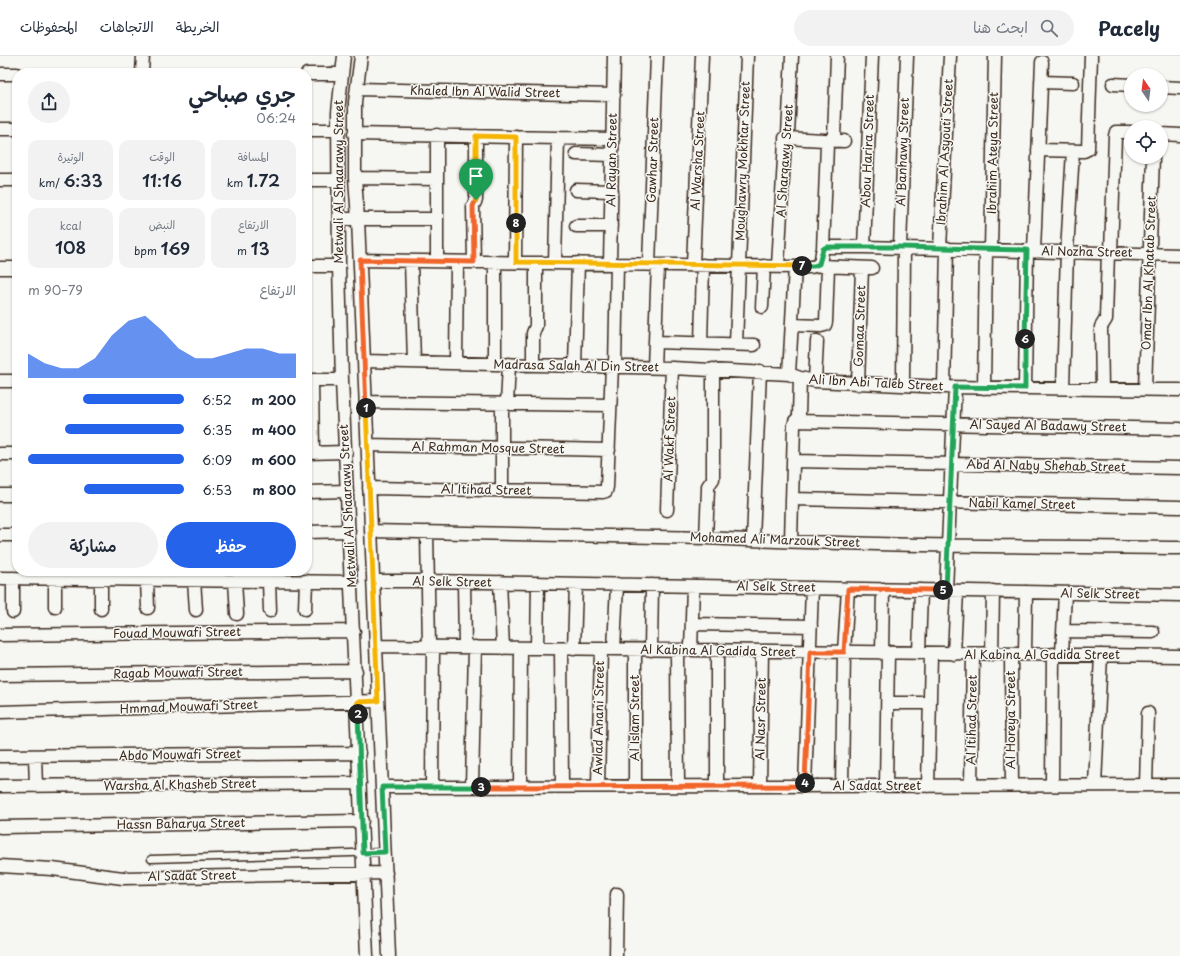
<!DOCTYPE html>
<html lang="ar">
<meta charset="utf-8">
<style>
body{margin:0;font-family:"Playpen Sans","Playpen Sans Arabic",sans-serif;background:#f2f2f3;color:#1f2937;direction:rtl;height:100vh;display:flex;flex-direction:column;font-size:15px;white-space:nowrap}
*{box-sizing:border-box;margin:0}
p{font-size:13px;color:#747a83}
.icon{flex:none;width:22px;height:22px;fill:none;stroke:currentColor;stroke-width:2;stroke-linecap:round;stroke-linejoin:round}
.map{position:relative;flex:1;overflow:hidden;direction:ltr}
.side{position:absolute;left:12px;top:12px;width:300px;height:508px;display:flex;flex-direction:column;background:#fff;border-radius:16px;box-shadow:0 1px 3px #0004;direction:rtl}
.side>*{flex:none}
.needle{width:26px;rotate:346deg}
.controls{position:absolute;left:1124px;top:12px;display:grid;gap:8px}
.controls a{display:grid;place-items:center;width:44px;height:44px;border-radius:50%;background:#fff;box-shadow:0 1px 3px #0004;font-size:20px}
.pin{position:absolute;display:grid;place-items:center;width:34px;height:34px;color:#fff;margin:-41px -17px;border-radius:50% 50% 50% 0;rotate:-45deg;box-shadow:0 0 4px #0007}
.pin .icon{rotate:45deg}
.km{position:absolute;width:20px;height:20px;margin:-10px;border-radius:50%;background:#222;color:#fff;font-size:11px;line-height:20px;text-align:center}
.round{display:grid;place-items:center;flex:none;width:42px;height:42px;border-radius:21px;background:#f2f2f3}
.summary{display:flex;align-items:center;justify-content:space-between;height:68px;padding:0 16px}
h1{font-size:22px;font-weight:600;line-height:30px}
.figures{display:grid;grid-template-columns:repeat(3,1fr);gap:6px;height:68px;padding:4px 16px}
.figures div{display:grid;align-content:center;border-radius:10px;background:#f2f2f3;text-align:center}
.figures b{font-size:17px;font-weight:600}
.figures small{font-size:11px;font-weight:400}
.figures p{font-size:11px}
.chart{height:112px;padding:8px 16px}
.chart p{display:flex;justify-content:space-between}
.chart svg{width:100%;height:72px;margin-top:4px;fill:#2563eb;opacity:.7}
.button{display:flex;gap:8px;margin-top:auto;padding:8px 16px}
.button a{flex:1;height:46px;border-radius:24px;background:#2563eb;color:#fff;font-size:16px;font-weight:600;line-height:46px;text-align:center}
.button a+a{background:#f2f2f3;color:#1f2937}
ul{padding:0 16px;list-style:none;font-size:13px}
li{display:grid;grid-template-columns:64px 48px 1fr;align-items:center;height:30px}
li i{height:10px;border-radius:5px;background:#2563eb}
header{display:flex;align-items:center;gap:24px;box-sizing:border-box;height:56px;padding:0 20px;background:#fff;border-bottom:1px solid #e0e1e3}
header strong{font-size:19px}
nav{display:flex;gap:22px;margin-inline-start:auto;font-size:14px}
.search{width:280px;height:36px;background:#f2f2f3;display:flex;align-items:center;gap:10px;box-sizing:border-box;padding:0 14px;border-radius:22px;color:#747a83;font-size:15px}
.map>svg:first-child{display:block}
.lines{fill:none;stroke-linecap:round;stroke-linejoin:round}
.lane-casing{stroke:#3b2a1e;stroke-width:9}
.street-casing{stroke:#3b2a1e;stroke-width:15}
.lane{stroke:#f6f6f2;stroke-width:6}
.street{stroke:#f6f6f2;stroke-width:12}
.split-1-casing{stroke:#fff;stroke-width:8}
.split-2-casing{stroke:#fff;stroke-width:8}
.split-3-casing{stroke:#fff;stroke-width:8}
.split-4-casing{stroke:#fff;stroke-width:8}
.split-5-casing{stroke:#fff;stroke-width:8}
.split-6-casing{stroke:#fff;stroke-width:8}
.split-7-casing{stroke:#fff;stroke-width:8}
.split-8-casing{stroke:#fff;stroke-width:8}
.split-9-casing{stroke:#fff;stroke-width:8}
.split-1{stroke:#f0652b;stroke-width:5}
.split-2{stroke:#f5b400;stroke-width:5}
.split-3{stroke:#22a559;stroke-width:5}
.split-4{stroke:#f0652b;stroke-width:5}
.split-5{stroke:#f0652b;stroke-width:5}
.split-6{stroke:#22a559;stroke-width:5}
.split-7{stroke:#22a559;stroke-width:5}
.split-8{stroke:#f5b400;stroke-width:5}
.split-9{stroke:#f5b400;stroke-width:5}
.labels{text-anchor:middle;stroke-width:3;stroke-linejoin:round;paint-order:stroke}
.street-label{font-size:12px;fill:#3b2a1e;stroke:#f6f6f2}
</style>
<header>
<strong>Pacely</strong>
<div class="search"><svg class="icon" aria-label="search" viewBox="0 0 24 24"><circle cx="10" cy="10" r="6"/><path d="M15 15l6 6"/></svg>ابحث هنا</div>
<nav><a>الخريطة</a><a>الاتجاهات</a><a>المحفوظات</a></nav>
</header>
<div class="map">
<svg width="1180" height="900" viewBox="0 0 1180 900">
<rect width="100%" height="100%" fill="#f6f6f2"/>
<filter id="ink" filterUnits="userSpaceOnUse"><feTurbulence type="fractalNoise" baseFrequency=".025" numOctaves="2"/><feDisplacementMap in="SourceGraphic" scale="8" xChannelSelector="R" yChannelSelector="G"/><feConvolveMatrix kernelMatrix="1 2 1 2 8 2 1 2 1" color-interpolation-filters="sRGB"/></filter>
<g filter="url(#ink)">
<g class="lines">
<defs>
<path id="lane" d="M151 803 385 796"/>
<path id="street" d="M344 0 338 56 339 210 342 324 367 900
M361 0 355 46V122L358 163 389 900
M142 17 143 0
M0 18H17
M307 18H342
M1041 26 1073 27
M1113 28 1131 29
M1161 31 1180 32
M357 33 614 39
M0 73H17
M307 74H338
M354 78 613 83
M1161 78 1180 79
M785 82 844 85
M1038 94 1084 95 1088 93 1091 0
M576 98 612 99
M355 122 437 123
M0 124H17
M307 124H338
M576 134 612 135
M339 163H437
M576 170H611
M864 191 872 0
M900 191 907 0
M940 192 950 0
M823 193 827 88 829 84 834 81 837 0
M991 193 995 0
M1034 194 1042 6
M1111 196 1115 80 1116 76H1131
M360 204 795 211C802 211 817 213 820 206 822 202 821 197 823 193L826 191H864L1180 199
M411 205 414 306
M437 205V79
M474 206 473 150 476 144V80
M495 206V308
M515 206 516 81
M555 207 558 82
M610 208 614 0
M649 208 657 0
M693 209 702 0
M307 210H339
M778 210 785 85 788 78 792 0
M821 210 872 212
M0 212H17
M762 251 764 210
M792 269 821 270 825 269 826 266 828 211
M655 286 754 289
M701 287 703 209
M736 288 747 0
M364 305 672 312 789 318 800 322 815 325 944 331 1180 334
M456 307 457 206
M533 308V277L536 270V207
M575 309 578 207
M615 310 617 208
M654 311 658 209
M789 318 795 211
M307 324H342
M312 324 313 397
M0 325H17
M815 325 817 285
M858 328 862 212
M903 329 904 192
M944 331 947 192
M984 332 986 193
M1025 332 1027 194
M1063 332 1067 195 1073 95
M1102 333 1101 271 1106 263 1108 196
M1145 333 1153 101
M366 346 610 349
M502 348V434
M507 348 509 308
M795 365 1180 373
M367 389 609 394
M307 397 346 396
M0 398H17
M793 405 1180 412
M369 432 603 436 606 435 607 431 612 310
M307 436 347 435
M0 439H17
M792 443 1180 451
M667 454 672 312
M371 475 706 482C864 490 1022 490 1180 492
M307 476 349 475
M427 476 429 591
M0 479H17
M706 482 708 433V430L713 423V313
M753 484 760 315
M791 485 794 369 799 360 800 322
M0 522 352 526
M101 523V553
M147 523 148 552
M194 524 196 554
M235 525 237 558
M269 525 270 555
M373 525H428L1180 539
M464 526 465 591
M500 526 503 592
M946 534 955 331
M55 551V522
M305 553 306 525
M13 556V522
M692 568 811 570
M1063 575 1153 576
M0 579 354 575
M376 590 1180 600
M537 592 538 527
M561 593 562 730
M574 593 576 528
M614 593 617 528
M651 594 652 529
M677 594 678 730
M691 594 693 530
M882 597 883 533
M919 597 921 534
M954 598 957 535
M1025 598 1026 536
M1062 598 1065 537
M992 599 993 535
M1011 599 1012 729
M0 619 356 615
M888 647H930
M0 656 378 645
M0 700 359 697
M35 700 36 730
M971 729 973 598
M1052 729 1053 598
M1095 729 1101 599
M1146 729 1148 657
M0 730 360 727
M520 730 521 592
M598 730 601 593
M635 730V594
M717 730V595
M760 730 762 595
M805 730 812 532
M842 730 844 596 848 533
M886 730 888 597
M928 730 931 598
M382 731 1180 729
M432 731 433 591
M472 731 475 591
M0 771 362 765
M0 810 52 813 123 822 386 817
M616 900 617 838"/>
</defs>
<use href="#lane" class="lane-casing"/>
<use href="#street" class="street-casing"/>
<use href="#lane" class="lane"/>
<use href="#street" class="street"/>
</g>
</g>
<g class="lines" filter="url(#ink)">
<defs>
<path id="split-1" d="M366 352 360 204 474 206 473 150 476 144"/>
<path id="split-2" d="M358 658 357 646 378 645 366 352"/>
<path id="split-3" d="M358 658 363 797 385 796 382 731H481"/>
<path id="split-4" d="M481 731 805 730V727"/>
<path id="split-5" d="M805 727 810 596H844L848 533 943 534"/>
<path id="split-6" d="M943 534H946L955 331 1025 332V283"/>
<path id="split-7" d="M802 210H814L819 208 823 193 826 191H900L1027 194 1025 283"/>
<path id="split-8" d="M516 167V206L802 210"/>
<path id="split-9" d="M476 144V80L516 81V167"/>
</defs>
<use href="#split-1" class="split-1-casing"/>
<use href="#split-2" class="split-2-casing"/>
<use href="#split-3" class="split-3-casing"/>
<use href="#split-4" class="split-4-casing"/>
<use href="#split-5" class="split-5-casing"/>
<use href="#split-6" class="split-6-casing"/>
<use href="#split-7" class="split-7-casing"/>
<use href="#split-8" class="split-8-casing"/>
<use href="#split-9" class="split-9-casing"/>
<use href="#split-1" class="split-1"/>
<use href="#split-2" class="split-2"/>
<use href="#split-3" class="split-3"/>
<use href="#split-4" class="split-4"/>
<use href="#split-5" class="split-5"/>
<use href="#split-6" class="split-6"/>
<use href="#split-7" class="split-7"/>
<use href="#split-8" class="split-8"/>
<use href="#split-9" class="split-9"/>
</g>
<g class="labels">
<g class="street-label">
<text transform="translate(485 36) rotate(1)" y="4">Khaled Ibn Al Walid Street</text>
<text transform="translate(868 95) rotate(-88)" y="4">Abou Harira Street</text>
<text transform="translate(903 96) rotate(-88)" y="4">Al Banhawy Street</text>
<text transform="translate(945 96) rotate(-87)" y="4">Ibrahim Al Asyouti Street</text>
<text transform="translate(993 97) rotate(-89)" y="4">Ibrahim Ateya Street</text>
<text transform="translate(612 104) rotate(-89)" y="4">Al Rayan Street</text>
<text transform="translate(653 104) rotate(-88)" y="4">Gawhar Street</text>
<text transform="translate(698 105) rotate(-87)" y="4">Al Warsha Street</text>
<text transform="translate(743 105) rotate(-88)" y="4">Moughawry Mokhtar Street</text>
<text transform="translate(785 105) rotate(-86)" y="4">Al Sharqawy Street</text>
<text transform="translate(339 126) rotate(-90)" y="4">Metwali Al Shaarawy Street</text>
<text transform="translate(1087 196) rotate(1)" y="4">Al Nozha Street</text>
<text transform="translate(1149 217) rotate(-88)" y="4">Omar Ibn Al Khatab Street</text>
<text transform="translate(860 270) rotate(-88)" y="4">Gomaa Street</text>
<text transform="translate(576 310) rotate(1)" y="4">Madrasa Salah Al Din Street</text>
<text transform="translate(876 327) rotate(3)" y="4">Ali Ibn Abi Taleb Street</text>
<text transform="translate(1048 370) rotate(1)" y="4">Al Sayed Al Badawy Street</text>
<text transform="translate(670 383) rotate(-88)" y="4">Al Wakf Street</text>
<text transform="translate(488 392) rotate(1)" y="4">Al Rahman Mosque Street</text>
<text transform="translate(1046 410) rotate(1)" y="4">Abd Al Naby Shehab Street</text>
<text transform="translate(486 434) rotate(1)" y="4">Al Itihad Street</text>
<text transform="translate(1022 448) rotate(1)" y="4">Nabil Kamel Street</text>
<text transform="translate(348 450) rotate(-93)" y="4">Metwali Al Shaarawy Street</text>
<text transform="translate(775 484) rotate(2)" y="4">Mohamed Ali Marzouk Street</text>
<text transform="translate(452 526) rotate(1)" y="4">Al Selk Street</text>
<text transform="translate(776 531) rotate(1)" y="4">Al Selk Street</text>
<text transform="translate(1100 538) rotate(1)" y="4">Al Selk Street</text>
<text transform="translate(177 577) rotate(-1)" y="4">Fouad Mouwafi Street</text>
<text transform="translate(718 595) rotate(1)" y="4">Al Kabina Al Gadida Street</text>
<text x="1042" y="603">Al Kabina Al Gadida Street</text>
<text transform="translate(178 617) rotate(-1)" y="4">Ragab Mouwafi Street</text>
<text transform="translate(189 651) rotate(-2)" y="4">Hmmad Mouwafi Street</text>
<text transform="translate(599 662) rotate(-89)" y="4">Awlad Anani Street</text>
<text transform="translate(635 662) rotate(-90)" y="4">Al Islam Street</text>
<text transform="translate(761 663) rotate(-89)" y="4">Al Nasr Street</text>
<text transform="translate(972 664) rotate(-89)" y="4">Al Itihad Street</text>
<text transform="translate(1011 664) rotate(-90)" y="4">Al Horeya Street</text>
<text transform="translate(180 699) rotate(-1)" y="4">Abdo Mouwafi Street</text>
<text transform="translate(180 729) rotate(-1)" y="4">Warsha Al Khasheb Street</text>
<text x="877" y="734">Al Sadat Street</text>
<text transform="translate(181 768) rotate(-1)" y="4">Hassn Baharya Street</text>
<text transform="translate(192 820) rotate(-1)" y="4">Al Sadat Street</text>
</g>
</g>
</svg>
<div class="controls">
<a><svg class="needle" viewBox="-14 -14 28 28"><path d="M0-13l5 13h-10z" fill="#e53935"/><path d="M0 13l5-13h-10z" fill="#747a83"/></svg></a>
<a><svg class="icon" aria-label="locate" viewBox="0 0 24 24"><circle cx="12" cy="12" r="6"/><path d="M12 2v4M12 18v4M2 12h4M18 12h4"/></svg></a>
</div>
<div class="pin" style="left:476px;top:144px;background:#1e9e55"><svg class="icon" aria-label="arrive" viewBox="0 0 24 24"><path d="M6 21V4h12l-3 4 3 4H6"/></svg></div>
<b class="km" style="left:366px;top:352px">1</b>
<b class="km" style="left:358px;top:658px">2</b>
<b class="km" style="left:481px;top:731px">3</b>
<b class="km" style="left:805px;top:727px">4</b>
<b class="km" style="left:943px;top:534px">5</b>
<b class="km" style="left:1025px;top:283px">6</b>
<b class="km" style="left:802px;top:210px">7</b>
<b class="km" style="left:516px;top:167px">8</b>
<section class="side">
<div class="summary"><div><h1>جري صباحي</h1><p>06:24</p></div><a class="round"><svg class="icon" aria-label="share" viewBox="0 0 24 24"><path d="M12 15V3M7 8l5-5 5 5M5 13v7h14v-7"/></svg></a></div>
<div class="figures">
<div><p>المسافة</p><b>1.72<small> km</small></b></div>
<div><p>الوقت</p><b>11:16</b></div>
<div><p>الوتيرة</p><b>6:33<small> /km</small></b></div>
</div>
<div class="figures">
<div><p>الارتفاع</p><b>13<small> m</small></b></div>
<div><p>النبض</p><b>169<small> bpm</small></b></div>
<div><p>kcal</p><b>108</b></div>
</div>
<div class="chart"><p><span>الارتفاع</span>79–90 m</p>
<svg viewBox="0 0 160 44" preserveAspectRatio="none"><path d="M0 44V29L10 35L20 38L30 38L40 32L50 18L60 9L70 6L80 15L90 26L100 32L110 32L120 29L130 26L140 26L150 29L160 29V44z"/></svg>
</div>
<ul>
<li><b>200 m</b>6:52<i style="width:65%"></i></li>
<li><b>400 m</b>6:35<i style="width:76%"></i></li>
<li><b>600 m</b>6:09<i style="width:100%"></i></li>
<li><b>800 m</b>6:53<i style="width:64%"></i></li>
</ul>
<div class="button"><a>حفظ</a><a>مشاركة</a></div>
</section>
</div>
